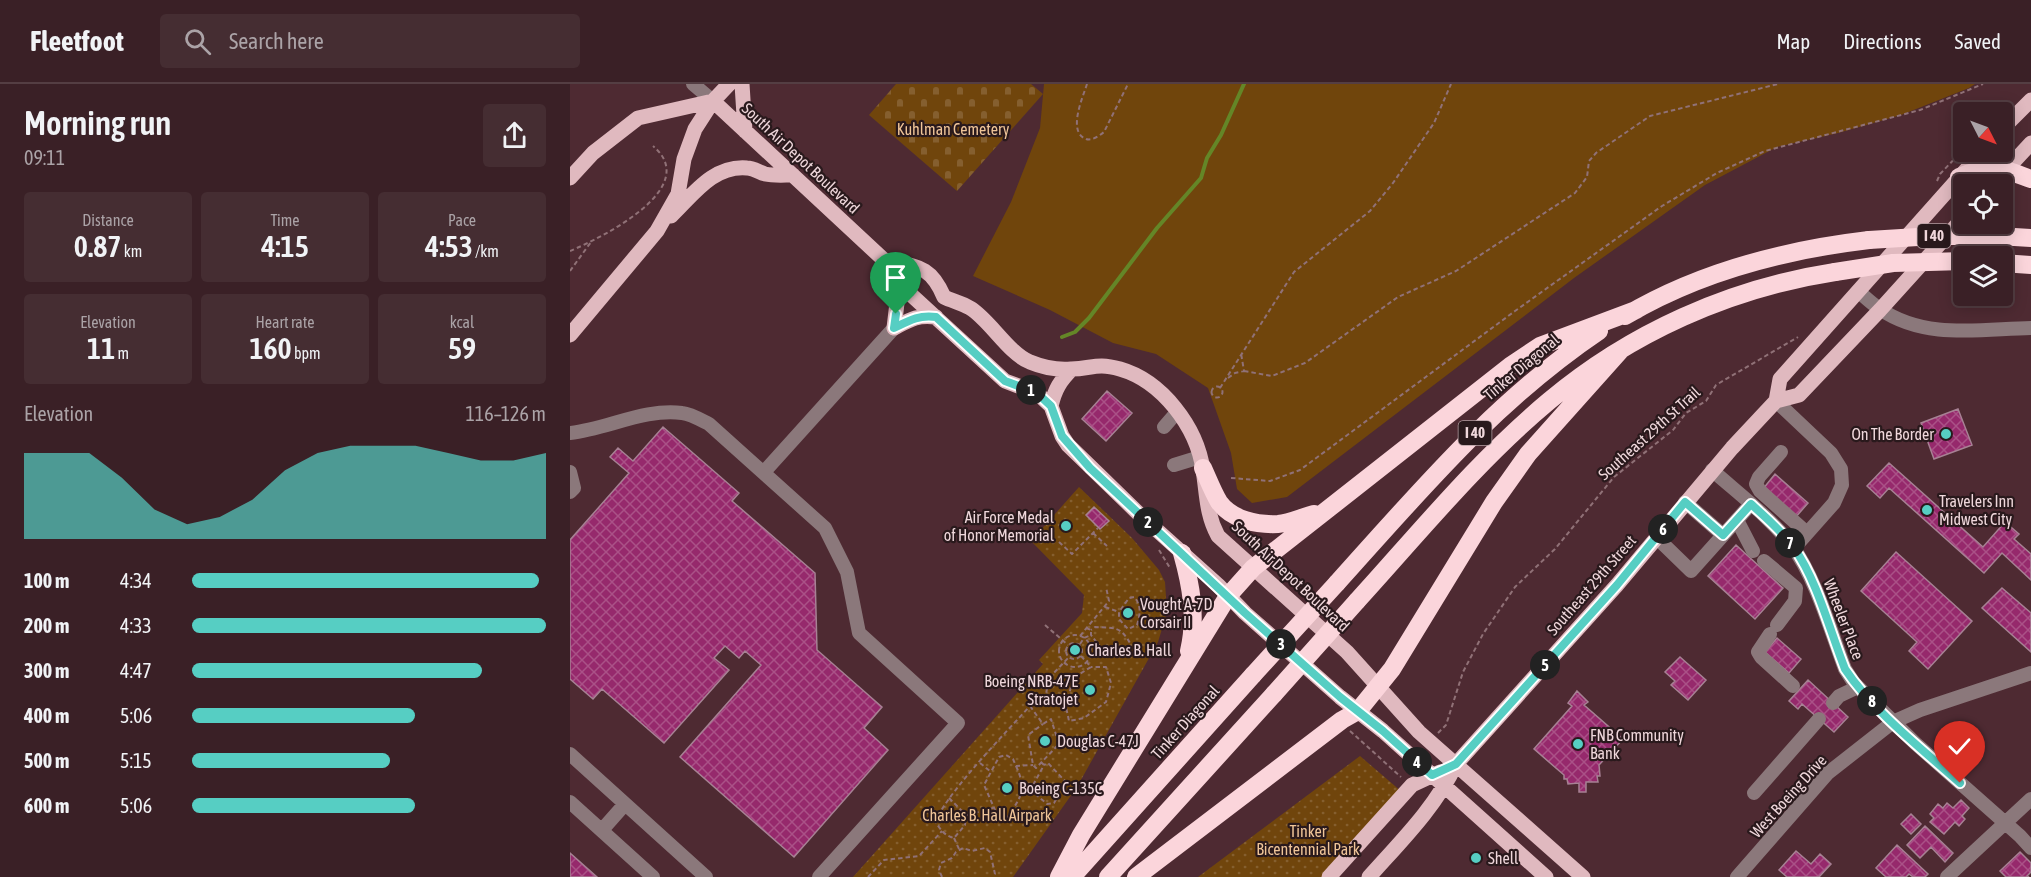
<!DOCTYPE html>
<meta charset="utf-8">
<style>
body{margin:0;font-family:"Asap Condensed",sans-serif;background:#452d32;color:#f1f3f6;height:100vh;display:flex;flex-direction:column;font-size:22px;white-space:nowrap}
*{box-sizing:border-box;margin:0}
p{font-size:20px;color:#aba3a7}
.icon{flex:none;width:33px;height:33px;fill:none;stroke:currentColor;stroke-width:2;stroke-linecap:round;stroke-linejoin:round}
.map{position:relative;flex:1;overflow:hidden}
.side{display:flex;flex-direction:column;background:#3a2026;width:570px}
.side>*{flex:none}
.needle{width:39px;rotate:132deg}
.fabs{position:absolute;left:1383px;top:18px;display:grid;gap:12px}
.fabs a{display:grid;place-items:center;width:60px;height:60px;border-radius:6px;background:#3a2026;box-shadow:0 3px 15px #0003,0 0 0 2px #543e43;font-size:30px}
.pin{position:absolute;display:grid;place-items:center;width:51px;height:51px;color:#fff;margin:-62px -26px;border-radius:50% 50% 50% 0;rotate:-45deg;box-shadow:0 0 6px #0007}
.pin .icon{rotate:45deg}
.km{position:absolute;width:30px;height:30px;margin:-15px;border-radius:50%;background:#222;color:#fff;font-size:16px;line-height:30px;text-align:center}
.round{display:grid;place-items:center;flex:none;width:63px;height:63px;border-radius:6px;background:#452d32}
.head{display:flex;align-items:center;justify-content:space-between;height:102px;padding:0 24px}
h1{font-size:33px;font-weight:600;line-height:45px}
.figures{display:grid;grid-template-columns:repeat(3,1fr);gap:9px;height:102px;padding:6px 24px}
.figures div{display:grid;align-content:center;border-radius:6px;background:#452d32;text-align:center}
.figures b{font-size:30px;font-weight:600}
.figures small{font-size:16px;font-weight:400}
.figures p{font-size:16px}
.chart{height:168px;padding:12px 24px}
.chart p{display:flex;justify-content:space-between}
.chart svg{width:100%;height:108px;margin-top:6px;fill:#56cec3;opacity:.7}
ul{padding:0 24px;list-style:none;font-size:20px}
li{display:grid;grid-template-columns:96px 72px 1fr;align-items:center;height:45px}
li i{height:15px;border-radius:8px;background:#56cec3}
header{display:flex;align-items:center;gap:36px;box-sizing:border-box;height:84px;padding:0 30px;background:#3a2026;border-bottom:2px solid #543e43}
header strong{font-size:28px}
nav{display:flex;gap:33px;margin-inline-start:auto;font-size:21px}
.search{width:420px;height:54px;background:#452d32;display:flex;align-items:center;gap:15px;box-sizing:border-box;padding:0 21px;border-radius:6px;color:#aba3a7;font-size:22px}
main{display:flex;flex:1;min-height:0}
.map>svg:first-child{display:block}
.green{fill:#70450c}
.cemetery{fill:url(#cemetery-stones)}
.park{fill:url(#park-dots)}
.lines{fill:none;stroke-linecap:round;stroke-linejoin:round}
.stream{stroke:#648627;stroke-width:4}
.building{fill:url(#building-cross-hatch);stroke:#a78194;stroke-width:1.5}
.path{stroke:#907177;stroke-width:2;stroke-dasharray:4.5 3;stroke-linecap:butt}
.minor{stroke:#8b787b;stroke-width:14}
.major{stroke:#e0b9bf;stroke-width:15}
.highway{stroke:#fbd5db;stroke-width:18}
.highway-bridge{stroke:#fbd5db;stroke-width:18}
.route-casing{stroke:#fff;stroke-width:12}
.route{stroke:#56cec3;stroke-width:8}
.poi-dot{fill:#56cec3;stroke:#29191c;stroke-width:2}
.labels{text-anchor:middle;stroke-width:4.5;stroke-linejoin:round;paint-order:stroke}
.shield{fill:#29191c;stroke:#b49ea2;stroke-width:1.5}
.shield-label{font-size:15px;font-weight:bold;fill:#efd7db}
.park-label{font-size:16px;fill:#f0c598;stroke:#29191c}
.street-label{font-size:16px;fill:#efd7db;stroke:#29191c}
.poi-label{font-size:16px;fill:#efd7db;stroke:#29191c;text-anchor:start}
</style>
<header>
<strong>Fleetfoot</strong>
<div class="search"><svg class="icon" aria-label="search" viewBox="0 0 24 24"><circle cx="10" cy="10" r="6"/><path d="M15 15l6 6"/></svg>Search here</div>
<nav><a>Map</a><a>Directions</a><a>Saved</a></nav>
</header>
<main>
<section class="side">
<div class="head"><div><h1>Morning run</h1><p>09:11</p></div><a class="round"><svg class="icon" aria-label="share" viewBox="0 0 24 24"><path d="M12 15V3M7 8l5-5 5 5M5 13v7h14v-7"/></svg></a></div>
<div class="figures">
<div><p>Distance</p><b>0.87<small> km</small></b></div>
<div><p>Time</p><b>4:15</b></div>
<div><p>Pace</p><b>4:53<small> /km</small></b></div>
</div>
<div class="figures">
<div><p>Elevation</p><b>11<small> m</small></b></div>
<div><p>Heart rate</p><b>160<small> bpm</small></b></div>
<div><p>kcal</p><b>59</b></div>
</div>
<div class="chart"><p><span>Elevation</span>116–126 m</p>
<svg viewBox="0 0 160 44" preserveAspectRatio="none"><path d="M0 44V9L10 9L20 9L30 19L40 32L50 38L60 35L70 28L80 16L90 9L100 6L110 6L120 6L130 9L140 12L150 12L160 9V44z"/></svg>
</div>
<ul>
<li><b>100 m</b>4:34<i style="width:98%"></i></li>
<li><b>200 m</b>4:33<i style="width:100%"></i></li>
<li><b>300 m</b>4:47<i style="width:82%"></i></li>
<li><b>400 m</b>5:06<i style="width:63%"></i></li>
<li><b>500 m</b>5:15<i style="width:56%"></i></li>
<li><b>600 m</b>5:06<i style="width:63%"></i></li>
</ul>
</section>
<div class="map">
<svg width="1461" height="793" viewBox="0 0 1461 793">
<defs>
<pattern id="cemetery-stones" width="16" height="16" patternUnits="userSpaceOnUse" patternTransform="scale(1.5)"><rect width="16" height="16" fill="#70450c"/><path d="M2 7V4a2 2 0 0 1 4 0v3zM10 15v-3a2 2 0 0 1 4 0v3z" fill="#855f2f"/></pattern>
<pattern id="park-dots" width="8" height="8" patternUnits="userSpaceOnUse" patternTransform="scale(1.5)"><rect width="8" height="8" fill="#70450c"/><path d="M2 2h.1M6 6h.1" fill="none" stroke="#855f2f" stroke-width="1.8" stroke-linecap="round"/></pattern>
<pattern id="building-cross-hatch" width="8" height="8" patternUnits="userSpaceOnUse" patternTransform="scale(1.5)"><rect width="8" height="8" fill="#96296c"/><path d="M0 0l8 8M0 8l8-8" fill="none" stroke="#aa5187"/></pattern>
</defs>
<rect width="100%" height="100%" fill="#4e2a32"/>
<path class="green" d="M474 0H1405L1399 4 1331 31 1268 49 1207 63 1135 101 1004 194 717 413 682 419 667 405 661 369 638 304 586 270 543 259 480 226 403 192 441 118 470 44Z"/>
<path class="cemetery" d="M326 0H461L473 10 387 107 299 31Z"/>
<path class="park" d="M509 403 562 454 589 486 595 498 597 528 588 558 507 703 443 793H283L473 580 469 576 512 529 514 511 461 457Z
M790 672 832 708 755 793H628Z"/>
<g class="lines">
<path class="stream" d="M492 253 505 248 519 234 587 144 631 94 637 74 651 51 674 0"/>
</g>
<path class="building" d="M537 307 562 329 536 357 512 335Z
M1388 325 1402 361 1364 375 1351 339Z
M93 343 169 409 162 417 245 489 247 566 312 623 294 644 318 666 224 773 110 673 191 581 175 567 169 574 155 562 144 574 159 586 94 659 32 605 23 615 0 595V456L59 389 40 373 48 364 63 377Z
M1319 379 1413 463 1435 438 1449 450 1444 455 1461 470V496L1432 469 1414 489 1319 404 1310 414 1297 402Z
M1205 390 1238 419 1225 434 1193 405Z
M524 423 539 437 530 445 516 431Z
M1166 461 1213 504 1185 535 1138 492Z
M1326 468 1402 537 1358 585 1339 567 1347 558 1291 507Z
M1432 504 1461 529V568L1412 524Z
M1207 554 1231 575 1219 589 1195 568Z
M1110 573 1136 596 1118 616 1101 601 1105 597 1095 588Z
M1238 596 1278 633 1264 648 1232 620 1228 625 1219 617Z
M1007 607 1018 618 1014 621 1053 655 1029 681 1030 692H1027L1028 698H1016V708H1009V699L998 700 997 695H994V691L964 665 1002 622 998 619Z
M1391 716 1399 724 1392 732 1395 735 1389 742 1385 738 1374 750 1360 738 1364 734 1360 730 1368 720 1373 724 1377 719 1383 724Z
M1341 730 1351 740 1341 750 1331 740Z
M1355 742 1383 769 1375 778 1361 763 1350 774 1337 761Z
M1327 761 1358 790 1355 793H1343L1339 790 1336 793H1316L1306 784Z
M1226 767 1241 780 1250 770 1261 780 1249 793H1217L1209 786Z
M1450 768 1461 779V788L1457 792 1459 793H1436L1430 787Z
M0 769 27 793H0Z"/>
<g class="lines">
<path class="path" d="M517 0C513 13 497 48 516 55 522 57 529 52 534 48L558 0
M1367 97 1370 90 1394 65
M0 167C31 154 133 104 83 62
M0 187 21 158
M674 287 702 292 735 279 828 213 886 187 1005 109 1017 93 1019 77 1026 69 1080 32 1208 0
M658 294 665 289 674 287 671 269
M641.5 308a5.5 5.5 0 1 1 11 0a5.5 5.5 0 1 1-11 0Z
M650 304 724 188 800 127 823 99 864 39 881 0
M661 394 700 397 730 386 945 227 1092 122 1147 89 1195 67 1350 26 1413 0
M523 449 537 462
M489 458 502 470 528 444
M589 466 600 484
M535 523 549 528V535L558 545 567 541C570 531 572 521 564 513L559 514 549 528
M475 541 498 561
M516 544 521 546V551L535 569 555 571 561 561C551 542 545 544 525 543L521 546
M489 567a16 16 0 1 1 32 0a16 16 0 1 1-32 0Z
M510 552 539 517 536 503
M496 567a8 8 0 1 1 16 0a8 8 0 1 1-16 0Z
M510 560 514 554 521 551
M511 572 521 583 503 594 496 623 499 637 514 634 536 618 541 599 536 583H521
M460 622 473 640 481 635 489 660 466 684 463 681 458 651 473 640
M780 647 831 693
M868 649 876 641 893 588 913 550 945 503 985 465 1044 393 1103 346 1116 329 1136 317 1146 301 1228 253
M471 678 474 681 462 703V707L477 720 484 719 495 701V697L478 679 474 681
M410 679 421 688
M446 682C458 708 450 713 436 736L429 735 414 701 429 673 436 671 443 675 446 682 463 681
M379 714 396 731 395 741 384 754C375 752 371 746 366 739 369 717 441 643 460 622L476 610 479 594 499 573
M397 731 423 724
M384 754 389 765
M298 793 314 776 349 772 372 747
M372 793 369 786 371 779 382 774 386 768 393 764 402 767 415 764 420 768 425 790 424 793"/>
<path class="minor" d="M123 0 143 17
M1288 207C1295 213 1302 220 1310 225 1355 256 1410 245 1461 244
M1206 317 1261 369 1271 385 1272 401 1264 419 1224 464
M594 343 607 328
M0 349C37 345 75 324 112 329 121 330 131 336 139 340L255 444 277 488 289 549 388 639 249 793
M1211 368 1189 393 1186 400 1190 407 1237 449
M604 381 630 373
M1142 386C1169 410 1200 433 1222 462 1245 492 1261 548 1275 585L1284 599 1345 659 1450 752 1461 764
M0 388 4 404 0 408
M194 388 324 244
M1115 418 1153 451
M1167 436 1183 467
M1086 453 1121 487 1181 420
M1194 477 1226 504 1225 517 1207 541
M1200 550 1188 568 1191 573 1223 602
M1263 619 1269 612 1288 603
M0 670 136 793
M1184 709 1249 635
M0 718 83 793
M32 746 55 720
M1167 793 1258 689 1323 638 1350 626 1461 589
M1377 793 1461 715"/>
<path class="major" d="M172 0 175 47
M143 17 314 176 325 196 435 297 467 309 481 322 492 352 498 361 569 430 648 501 675 529 770 613 813 647 976 793
M1432 45 1461 16
M0 94 23 69 68 34 143 17
M1423 100 1461 59
M101 132C123 111 143 81 177 84 183 84 189 88 195 90 204 92 214 91 223 91
M314 176C346 183 360 180 374 213 382 217 392 219 400 224 419 235 439 270 460 278 472 283 488 286 501 285 522 285 526 278 550 285 592 297 627 343 633 386 637 410 636 430 648 452L777 568 849 648 1013 793
M324 244 327 219 325 196
M324 244C341 235 346 231 366 233
M0 251 87 147 108 110 114 75 125 45 143 17 159 0
M1206 317 1210 295 1412 68
M481 322C485 305 490 297 502 285
M759 793 842 701 870 688
M799 793C831 757 865 724 886 680L1047 501 1162 364 1206 317 1229 311 1310 226 1394 133"/>
<path class="highway" d="M1389 93C1423 79 1428 83 1461 95
M1428 152 1461 154
M1432 179 1461 181
M1055 232C1129 188 1214 166 1299 156
M633 384C638 395 643 408 649 418 662 436 687 441 708 440 720 439 732 433 744 430
M612 469C621 501 627 533 619 567
M767 499C850 407 925 317 1029 247
M787 517C849 449 908 376 979 317 1060 249 1160 204 1265 188
M489 793 511 751 658 512 683 484 940 282 970 262 1066 226
M502 793 683 591
M538 793 704 610
M566 793 772 636 788 627 822 585 924 418 958 370 1050 267"/>
<path class="highway-bridge" d="M1299 156 1364 152H1428
M1265 188 1323 179 1394 177
M683 591 767 499
M704 610 787 517"/>
</g>
<g class="lines">
<defs>
<path id="route" d="M326 230 324 244C340 236 348 231 366 233L435 297 467 309 481 322 492 352 520 384 675 529 770 613 813 647 862 691 886 680 1047 501 1115 418 1153 451 1181 420C1196 434 1212 447 1224 464 1247 496 1260 547 1275 585 1302 626 1353 666 1390 699"/>
</defs>
<use href="#route" class="route-casing"/>
<use href="#route" class="route"/>
</g>
<g class="poi-dot">
<circle cx="1376" cy="350" r="6"/>
<circle cx="1357" cy="426" r="6"/>
<circle cx="496" cy="442" r="6"/>
<circle cx="558" cy="529" r="6"/>
<circle cx="505" cy="566" r="6"/>
<circle cx="520" cy="606" r="6"/>
<circle cx="475" cy="657" r="6"/>
<circle cx="1008" cy="660" r="6"/>
<circle cx="437" cy="704" r="6"/>
<circle cx="906" cy="774" r="6"/>
</g>
<g class="labels">
<g class="shield">
<rect x="1347.5" y="140" width="33" height="24" rx="4.5"/>
<rect x="888.5" y="337" width="33" height="24" rx="4.5"/>
</g>
<g class="shield-label">
<text x="1364" y="157">I 40</text>
<text x="905" y="354">I 40</text>
</g>
<g class="park-label">
<text x="383" y="51">Kuhlman Cemetery</text>
<text x="417" y="737">Charles B. Hall Airpark</text>
<text x="738" y="753">Tinker<tspan x="738" dy="18">Bicentennial Park</tspan></text>
</g>
<g class="street-label">
<text transform="translate(231 74) rotate(43)" y="6">South Air Depot Boulevard</text>
<text transform="translate(951 283) rotate(-40)" y="6">Tinker Diagonal</text>
<text transform="translate(1079 349) rotate(-42)" y="6">Southeast 29th St Trail</text>
<text transform="translate(721 492) rotate(43)" y="6">South Air Depot Boulevard</text>
<text transform="translate(1021 501) rotate(-49)" y="6">Southeast 29th Street</text>
<text transform="translate(1274 535) rotate(69)" y="6">Wheeler Place</text>
<text transform="translate(615 638) rotate(-48)" y="6">Tinker Diagonal</text>
<text transform="translate(1218 712) rotate(-48)" y="6">West Boeing Drive</text>
</g>
<g class="poi-label">
<text x="1364" y="356" text-anchor="end">On The Border</text>
<text x="1369" y="423">Travelers Inn<tspan x="1369" dy="18">Midwest City</tspan></text>
<text x="484" y="439" text-anchor="end">Air Force Medal<tspan x="484" dy="18">of Honor Memorial</tspan></text>
<text x="570" y="526">Vought A-7D<tspan x="570" dy="18">Corsair II</tspan></text>
<text x="517" y="572">Charles B. Hall</text>
<text x="508" y="603" text-anchor="end">Boeing NRB-47E<tspan x="508" dy="18">Stratojet</tspan></text>
<text x="1020" y="657">FNB Community<tspan x="1020" dy="18">Bank</tspan></text>
<text x="487" y="663">Douglas C-47J</text>
<text x="449" y="710">Boeing C-135C</text>
<text x="918" y="780">Shell</text>
</g>
</g>
</svg>
<div class="fabs">
<a><svg class="needle" viewBox="-14 -14 28 28"><path d="M0-13l5 13h-10z" fill="#e53935"/><path d="M0 13l5-13h-10z" fill="#aba3a7"/></svg></a>
<a><svg class="icon" aria-label="locate" viewBox="0 0 24 24"><circle cx="12" cy="12" r="6"/><path d="M12 2v4M12 18v4M2 12h4M18 12h4"/></svg></a>
<a><svg class="icon" aria-label="layers" viewBox="0 0 24 24"><path d="M12 4l9 5-9 5-9-5zM3 14l9 5 9-5"/></svg></a>
</div>
<div class="pin" style="left:326px;top:230px;background:#1e9e55"><svg class="icon" aria-label="arrive" viewBox="0 0 24 24"><path d="M6 21V4h12l-3 4 3 4H6"/></svg></div>
<div class="pin" style="left:1390px;top:699px;background:#d93025"><svg class="icon" aria-label="check" viewBox="0 0 24 24"><path d="M5 12l5 5 9-10"/></svg></div>
<b class="km" style="left:461px;top:306px">1</b>
<b class="km" style="left:578px;top:438px">2</b>
<b class="km" style="left:711px;top:560px">3</b>
<b class="km" style="left:847px;top:678px">4</b>
<b class="km" style="left:975px;top:581px">5</b>
<b class="km" style="left:1093px;top:445px">6</b>
<b class="km" style="left:1220px;top:459px">7</b>
<b class="km" style="left:1302px;top:617px">8</b>
</div>
</main>
